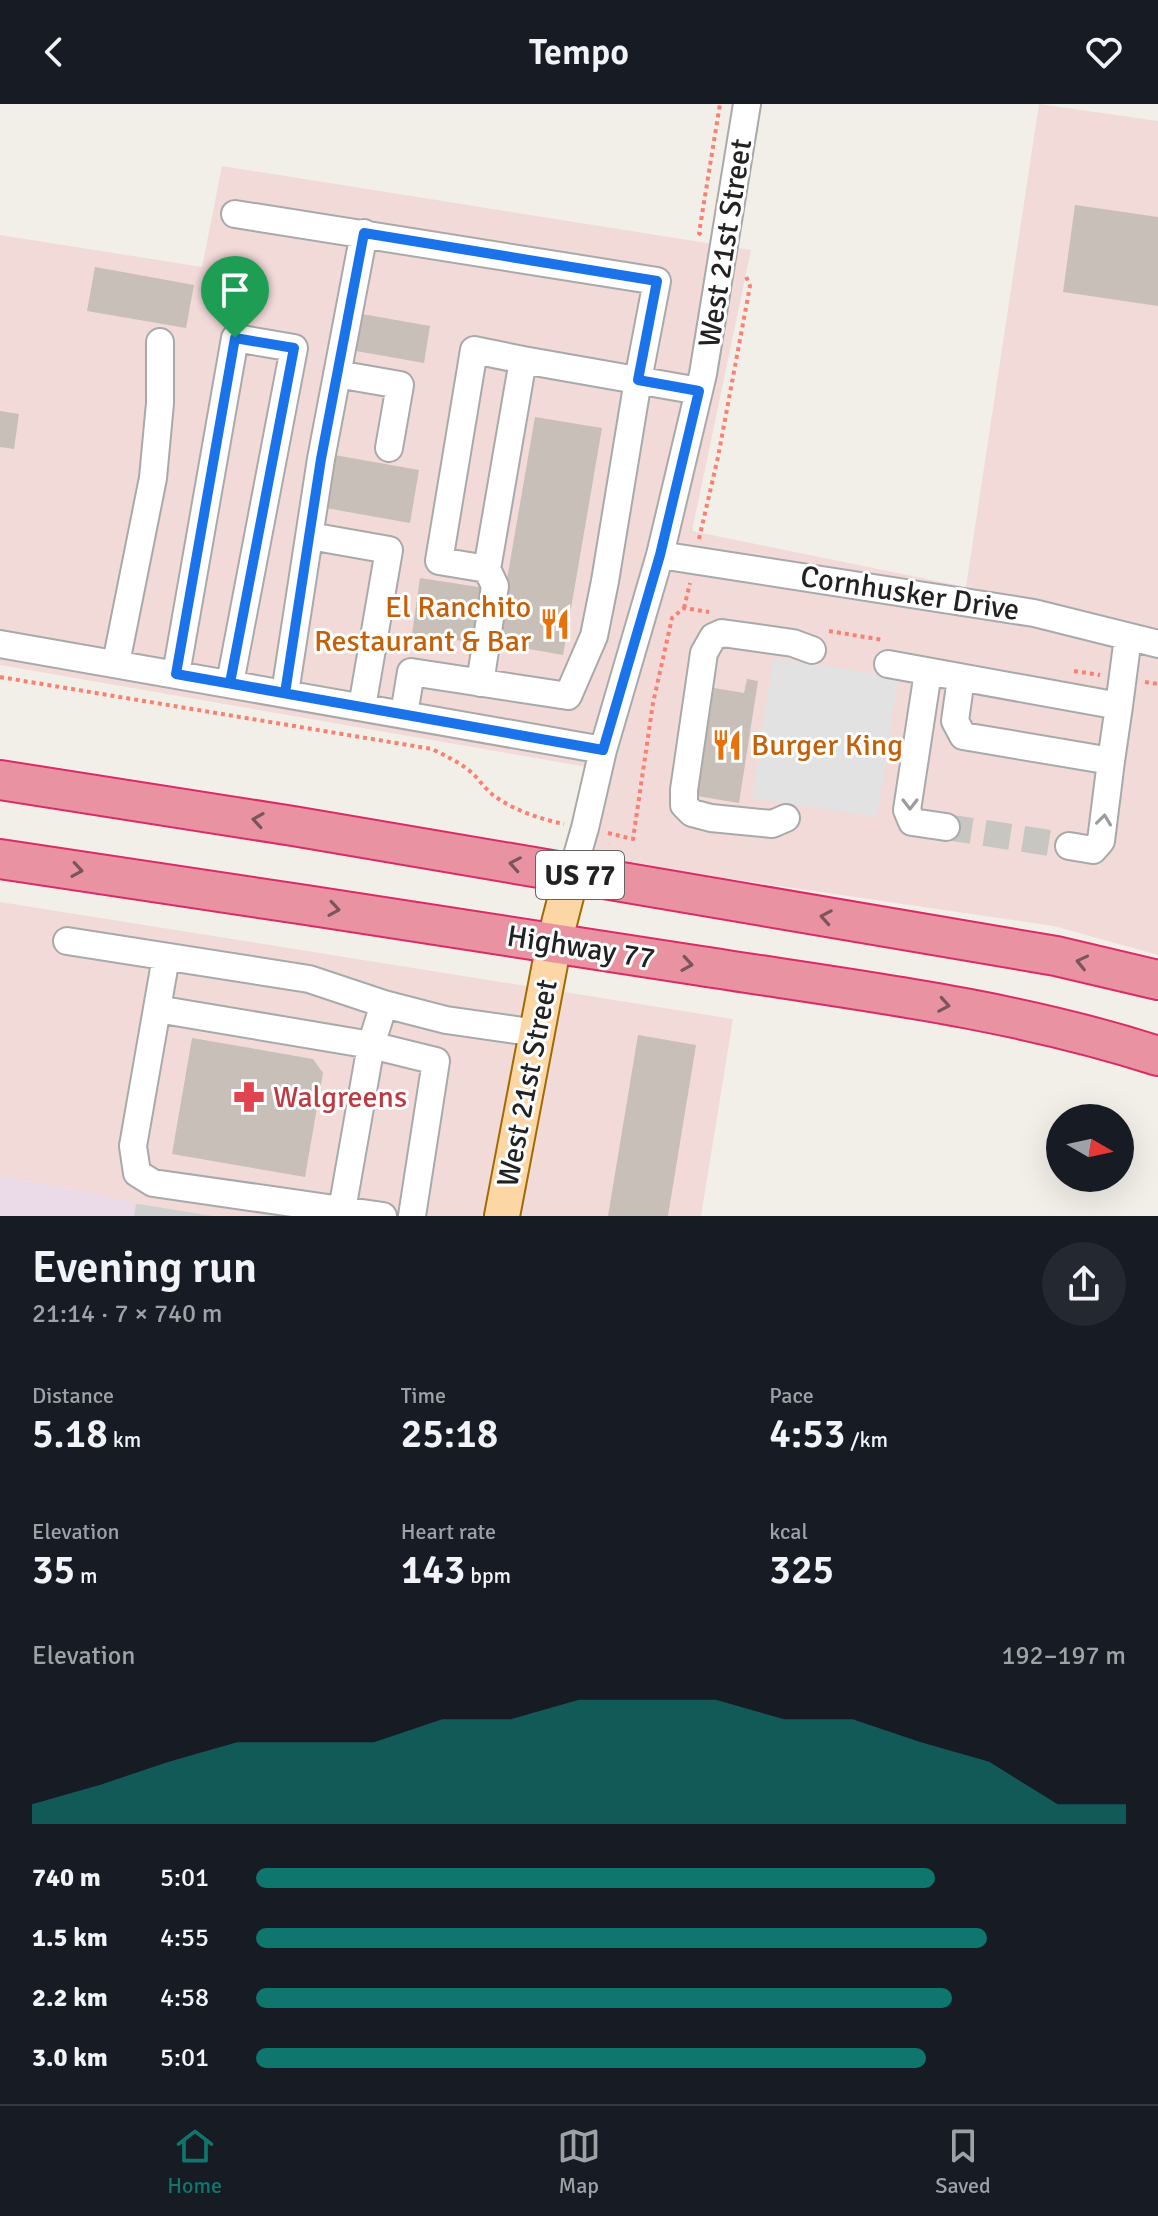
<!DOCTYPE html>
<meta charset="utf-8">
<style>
body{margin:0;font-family:Signika,sans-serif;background:#242831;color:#f1f3f6;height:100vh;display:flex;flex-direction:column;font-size:30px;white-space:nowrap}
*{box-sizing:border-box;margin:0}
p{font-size:26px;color:#9ea1a6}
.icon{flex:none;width:44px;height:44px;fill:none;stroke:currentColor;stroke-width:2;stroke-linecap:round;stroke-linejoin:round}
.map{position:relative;height:1112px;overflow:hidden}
.panel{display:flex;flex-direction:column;background:#171b24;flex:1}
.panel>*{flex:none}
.needle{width:52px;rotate:99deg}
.controls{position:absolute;left:1046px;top:1000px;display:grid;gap:16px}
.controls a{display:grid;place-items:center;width:88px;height:88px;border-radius:50%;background:#171b24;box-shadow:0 8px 32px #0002;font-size:40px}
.pin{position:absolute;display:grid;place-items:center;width:68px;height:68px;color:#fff;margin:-82px -34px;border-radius:50% 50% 50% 0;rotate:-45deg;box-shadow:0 0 8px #0007}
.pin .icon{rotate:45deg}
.round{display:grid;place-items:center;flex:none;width:84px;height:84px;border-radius:42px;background:#242831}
.overview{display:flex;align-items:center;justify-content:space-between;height:136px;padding:0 32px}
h1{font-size:44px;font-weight:600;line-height:60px}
.stats{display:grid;grid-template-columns:repeat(3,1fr);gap:12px;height:136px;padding:8px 32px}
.stats div{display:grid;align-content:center}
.stats b{font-size:40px;font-weight:600}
.stats small{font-size:22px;font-weight:400}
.stats p{font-size:22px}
.chart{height:224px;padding:16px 32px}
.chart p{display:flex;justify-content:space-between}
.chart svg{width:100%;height:144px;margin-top:8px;fill:#0f766e;opacity:.7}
ul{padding:0 32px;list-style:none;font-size:26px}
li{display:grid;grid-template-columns:128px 96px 1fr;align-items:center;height:60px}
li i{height:20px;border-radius:10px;background:#0f766e}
header{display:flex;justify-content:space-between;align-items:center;height:104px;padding:0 32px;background:#171b24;font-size:36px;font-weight:600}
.dock{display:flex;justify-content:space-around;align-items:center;height:112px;border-top:2px solid #363941;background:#171b24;font-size:22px;color:#9ea1a6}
.dock a{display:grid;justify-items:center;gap:4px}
.dock .selected{color:#0f766e}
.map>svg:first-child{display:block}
.commercial{fill:#f2dad9}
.industrial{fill:#ebdbe8}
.religious{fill:#d0d0d0}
.parking{fill:#e2e2e2}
.building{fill:#c7bfb8}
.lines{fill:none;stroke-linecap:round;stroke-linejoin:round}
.minor-tunnel{stroke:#c8c6c1;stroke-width:26;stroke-dasharray:26 13;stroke-linecap:butt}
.minor-casing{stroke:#a9a9a9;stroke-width:30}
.major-casing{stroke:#a06b00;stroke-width:38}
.highway-casing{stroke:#dc2a67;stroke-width:42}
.path{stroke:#fa8072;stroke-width:4;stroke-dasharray:4 4;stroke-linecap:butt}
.minor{stroke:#fff;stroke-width:26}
.major{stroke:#fcd6a4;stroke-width:34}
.highway{stroke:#e892a2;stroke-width:38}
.oneway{stroke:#9c9c9c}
.oneway2{stroke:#7b545c}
.route-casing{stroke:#fff;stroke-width:16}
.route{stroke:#1a73e8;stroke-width:10}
.labels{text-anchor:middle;stroke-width:6;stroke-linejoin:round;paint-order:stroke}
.shield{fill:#fff;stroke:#646464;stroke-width:2}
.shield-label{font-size:28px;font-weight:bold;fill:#222}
.street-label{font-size:30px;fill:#222;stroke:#fff}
.food-label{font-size:30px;fill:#c56008;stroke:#fff;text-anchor:end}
.health-label{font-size:30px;fill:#be3a42;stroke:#fff;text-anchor:start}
</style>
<header><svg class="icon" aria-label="back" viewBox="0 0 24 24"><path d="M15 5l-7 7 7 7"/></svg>Tempo<svg class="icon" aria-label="heart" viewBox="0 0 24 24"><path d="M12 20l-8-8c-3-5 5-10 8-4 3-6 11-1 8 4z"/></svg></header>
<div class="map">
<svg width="1158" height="1112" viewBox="0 0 1158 1112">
<rect width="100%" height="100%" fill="#f2efe9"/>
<path class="commercial" d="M1039 0 1158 17V851L1054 822 586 754 610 667 0 561V131L202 163 222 62 751 146 692 427 966 483Z
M0 798 733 915 701 1112H134L78 1086 0 1072Z"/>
<path class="industrial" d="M0 1072 78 1086 139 1100 137 1112H0Z"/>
<path class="religious" d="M136 1100H139L212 1112H134Z"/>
<path class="parking" d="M773 554 898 573 877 713 752 694Z"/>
<path class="building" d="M1075 101 1158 113V202L1063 188Z
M95 163 194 181 186 224 87 207Z
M362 210 430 222 424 259 356 247Z
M0 307 19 310 14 345 0 343Z
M535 313 602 324 563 551 496 539Z
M329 350 419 366 410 419 320 403Z
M420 474 485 484 477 539 412 530Z
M747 575 758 577 739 699 697 692 714 584 744 589Z
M638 931 696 941 668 1112H608Z
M192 934 313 955 323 969 305 1073 172 1050Z"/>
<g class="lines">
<path class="minor-tunnel" d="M946 723 1069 742"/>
<defs>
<path id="minor" d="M235 110 657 177 638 276 605 477 594 532 568 592 411 568 404 610
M523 256 474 246 439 457 487 465 523 256 699 287
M337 270 400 281 389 344
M310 432 389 446 362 603
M660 451 1034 509 1158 540
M0 540 603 646
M116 559 153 374 160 299V238
M888 560 1119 602 1128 533
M928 568 907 706 912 718 946 723
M176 570 235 234 294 244 230 579
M961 574 955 617 963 632 1111 657 1119 602
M480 579 495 482 487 465
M285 589 321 355 364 129
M786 714 772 720 711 714 692 709 684 701V686L704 549 713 533 722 529 793 539 812 546
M1069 742 1093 746 1101 737 1111 657
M572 769 585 724 603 646 660 451 703 270 747 0
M67 837 309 875 384 900 446 916 537 929
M166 853 133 1042 137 1069 153 1079 383 1112
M157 905 371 941 436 957 412 1112
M342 1106 371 941 384 900"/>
<path id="major" d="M502 1112 554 839 572 769"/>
<path id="highway" d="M0 676 293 722 1056 852 1158 876
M0 755C234 790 467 825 701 862 854 886 1010 904 1158 952"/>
</defs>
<use href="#minor" class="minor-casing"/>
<use href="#major" class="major-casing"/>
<use href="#highway" class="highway-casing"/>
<path class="path" d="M701 131 699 129 720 0
M699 435 718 353 750 182 745 170
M684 504 690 479
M829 527 883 536
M1074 567 1100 571
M0 573 432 645C446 652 459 658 471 668 479 675 485 685 493 691 513 706 540 715 564 720
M1145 578 1158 580
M608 729 633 735 653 599 672 514 684 504 709 508"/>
<use href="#minor" class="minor"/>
<use href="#major" class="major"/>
<use href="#highway" class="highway"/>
</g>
<defs><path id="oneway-chevron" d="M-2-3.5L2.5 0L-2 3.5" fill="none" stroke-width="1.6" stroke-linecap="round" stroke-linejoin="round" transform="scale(2)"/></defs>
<g class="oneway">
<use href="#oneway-chevron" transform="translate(910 700) rotate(90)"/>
<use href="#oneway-chevron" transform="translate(1104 716) rotate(-83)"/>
</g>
<g class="oneway2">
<use href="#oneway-chevron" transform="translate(258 716) rotate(-171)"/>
<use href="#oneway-chevron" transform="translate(515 760) rotate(-170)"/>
<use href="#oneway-chevron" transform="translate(77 766) rotate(9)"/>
<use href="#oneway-chevron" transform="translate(334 805) rotate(9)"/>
<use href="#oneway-chevron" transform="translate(826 813) rotate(-170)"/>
<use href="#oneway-chevron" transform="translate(1082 858) rotate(-167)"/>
<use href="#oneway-chevron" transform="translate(687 860) rotate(9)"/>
<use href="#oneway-chevron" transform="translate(944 901) rotate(10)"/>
</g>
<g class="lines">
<defs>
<path id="route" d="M235 234 176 570 603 646 660 451 699 287 638 276 657 177 364 129 321 355 285 589 230 579 294 244 235 234"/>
</defs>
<use href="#route" class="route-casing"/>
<use href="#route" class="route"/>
</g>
<defs>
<symbol id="restaurant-bare" viewBox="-9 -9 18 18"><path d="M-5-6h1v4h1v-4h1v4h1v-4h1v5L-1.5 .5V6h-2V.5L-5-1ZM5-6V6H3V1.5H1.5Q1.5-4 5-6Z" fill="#e8710a" stroke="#fff" stroke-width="2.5" paint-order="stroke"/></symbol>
<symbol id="pharmacy-bare" viewBox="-9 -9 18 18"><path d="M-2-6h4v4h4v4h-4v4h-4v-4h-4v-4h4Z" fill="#e0444e" stroke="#fff" stroke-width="2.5" paint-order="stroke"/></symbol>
</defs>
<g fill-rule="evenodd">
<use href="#restaurant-bare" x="533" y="498" width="44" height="44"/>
<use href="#restaurant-bare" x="705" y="619" width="44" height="44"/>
<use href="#pharmacy-bare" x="227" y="971" width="44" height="44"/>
</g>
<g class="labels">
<rect class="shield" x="536" y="747" width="88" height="48" rx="6"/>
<g class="shield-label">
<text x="580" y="781">US 77</text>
</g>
<g class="street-label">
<text transform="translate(725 139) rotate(-81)" y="10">West 21st Street</text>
<text transform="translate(910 489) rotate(9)" y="10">Cornhusker Drive</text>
<text transform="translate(581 843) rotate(9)" y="10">Highway 77</text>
<text transform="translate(527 979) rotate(-79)" y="10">West 21st Street</text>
</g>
<g class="food-label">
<text x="531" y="513">El Ranchito<tspan x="531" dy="34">Restaurant &amp; Bar</tspan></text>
<text x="751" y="651" text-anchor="start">Burger King</text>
</g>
<g class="health-label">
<text x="273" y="1003">Walgreens</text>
</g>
</g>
</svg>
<div class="controls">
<a><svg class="needle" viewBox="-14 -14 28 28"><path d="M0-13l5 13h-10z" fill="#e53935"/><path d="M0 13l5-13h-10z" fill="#9ea1a6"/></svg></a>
</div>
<div class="pin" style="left:235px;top:234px;background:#1e9e55"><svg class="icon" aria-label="arrive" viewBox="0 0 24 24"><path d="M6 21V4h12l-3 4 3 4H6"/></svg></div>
</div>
<section class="panel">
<div class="overview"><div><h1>Evening run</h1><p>21:14 · 7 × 740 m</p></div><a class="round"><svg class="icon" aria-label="share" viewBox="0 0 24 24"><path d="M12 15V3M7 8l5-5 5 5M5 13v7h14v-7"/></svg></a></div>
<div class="stats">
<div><p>Distance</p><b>5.18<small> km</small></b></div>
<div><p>Time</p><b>25:18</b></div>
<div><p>Pace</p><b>4:53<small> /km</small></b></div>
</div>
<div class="stats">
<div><p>Elevation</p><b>35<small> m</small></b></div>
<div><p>Heart rate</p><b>143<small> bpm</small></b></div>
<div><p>kcal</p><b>325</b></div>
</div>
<div class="chart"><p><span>Elevation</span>192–197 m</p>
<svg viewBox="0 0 160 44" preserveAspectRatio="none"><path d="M0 44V38L10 32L20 25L30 19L40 19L50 19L60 12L70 12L80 6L90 6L100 6L110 12L120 12L130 19L140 25L150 38L160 38V44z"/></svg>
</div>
<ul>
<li><b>740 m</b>5:01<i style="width:78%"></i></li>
<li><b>1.5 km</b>4:55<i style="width:84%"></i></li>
<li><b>2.2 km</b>4:58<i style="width:80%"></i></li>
<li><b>3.0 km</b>5:01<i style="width:77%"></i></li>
</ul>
</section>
<nav class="dock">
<a class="selected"><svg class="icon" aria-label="home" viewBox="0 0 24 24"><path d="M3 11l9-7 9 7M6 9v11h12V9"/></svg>Home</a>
<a><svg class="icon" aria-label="map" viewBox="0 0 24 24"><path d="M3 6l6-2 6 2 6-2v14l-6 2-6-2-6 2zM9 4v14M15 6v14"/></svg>Map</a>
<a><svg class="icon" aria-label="saved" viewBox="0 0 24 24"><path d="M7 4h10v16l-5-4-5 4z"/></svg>Saved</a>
</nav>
